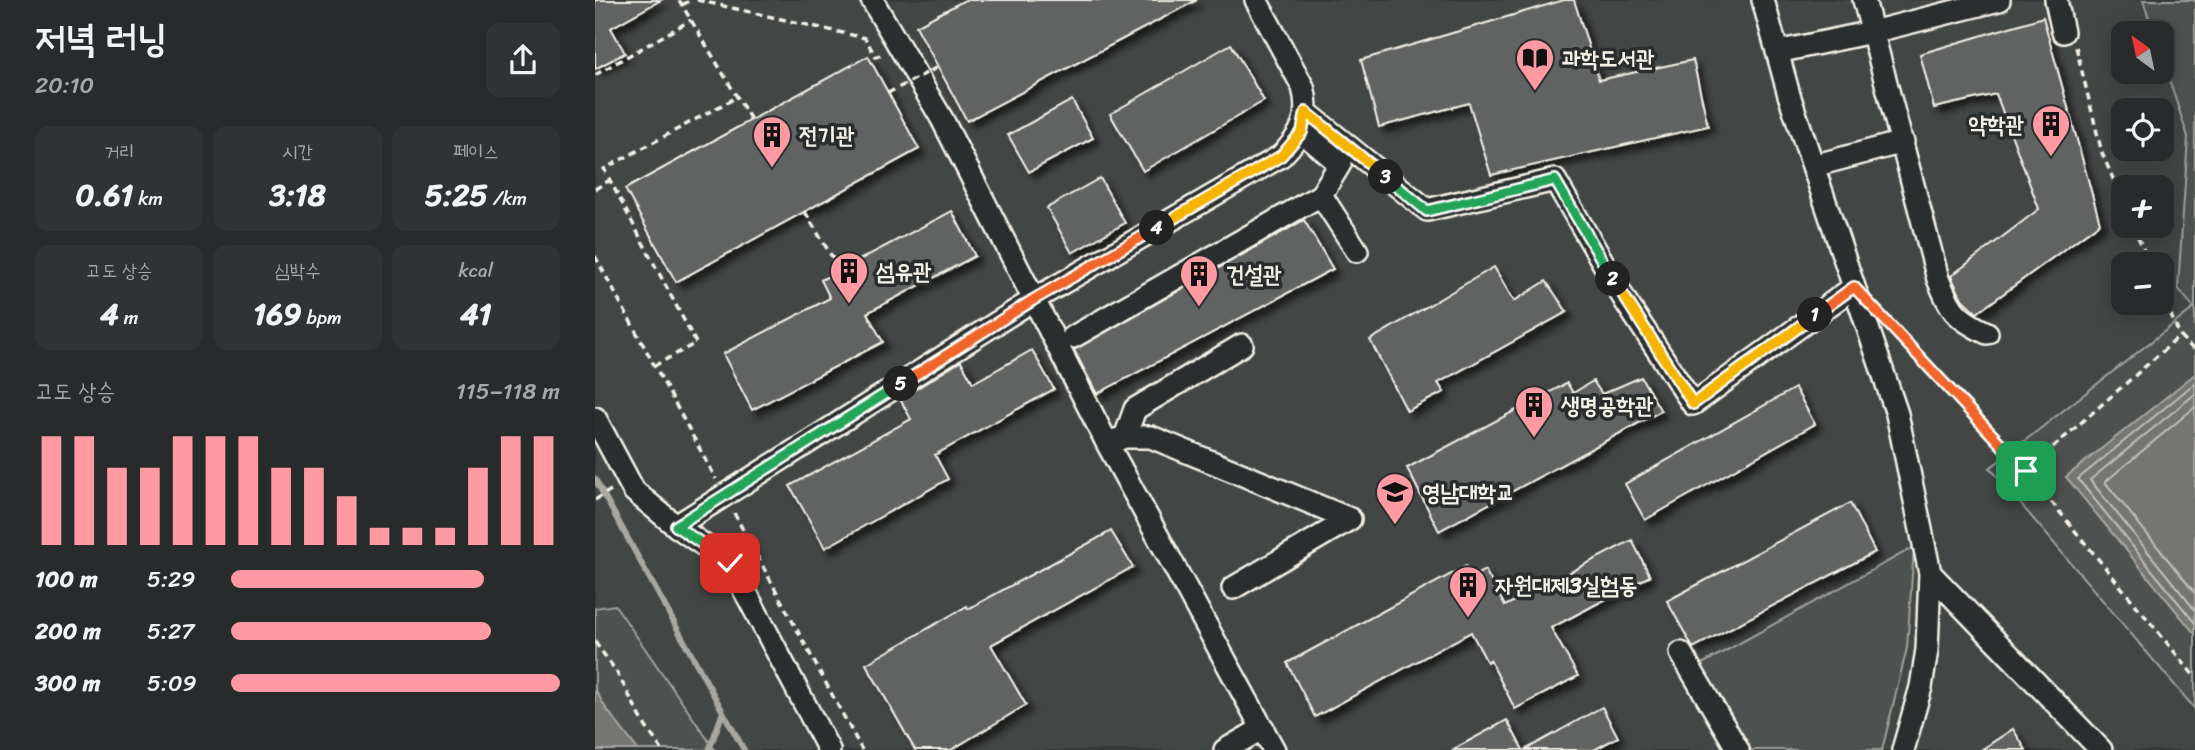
<!DOCTYPE html>
<html lang="ko">
<meta charset="utf-8">
<style>
body{margin:0;font-family:Sriracha,"Poor Story",sans-serif;background:#303333;color:#f1f3f6;height:100vh;display:flex;flex-direction:column;font-size:26px;white-space:nowrap}
*{box-sizing:border-box;margin:0}
p{font-size:23px;color:#a5a7a9}
.icon{flex:none;width:38px;height:38px;fill:none;stroke:currentColor;stroke-width:2;stroke-linecap:round;stroke-linejoin:round}
.map{position:relative;flex:1;overflow:hidden}
.panel{display:flex;flex-direction:column;background:#282b2b;width:595px}
.panel>*{flex:none}
.needle{width:46px;rotate:327deg}
.tools{position:absolute;left:1516px;top:21px;display:grid;gap:14px}
.tools a{display:grid;place-items:center;width:63px;height:63px;border-radius:14px;background:#282b2b;box-shadow:0 4px 18px #0003,0 0 0 2px #444747;font-size:35px}
.pin{position:absolute;display:grid;place-items:center;width:60px;height:60px;color:#fff;margin:-30px;border-radius:14px;box-shadow:0 4px 10px #0006}
.km{position:absolute;width:35px;height:35px;margin:-18px;border-radius:50%;background:#222;color:#fff;font-size:19px;line-height:35px;text-align:center}
.round{display:grid;place-items:center;flex:none;width:74px;height:74px;border-radius:14px;background:#303333}
.overview{display:flex;align-items:center;justify-content:space-between;height:119px;padding:0 35px}
h1{font-size:38px;font-weight:800;line-height:52px}
.metrics{display:grid;grid-template-columns:repeat(3,1fr);gap:10px;height:119px;padding:7px 35px}
.metrics div{display:grid;align-content:center;border-radius:14px;background:#303333;text-align:center}
.metrics b{font-size:30px;font-weight:800}
.metrics small{font-size:19px;font-weight:400}
.metrics p{font-size:19px}
.chart{height:196px;padding:14px 35px}
.chart p{display:flex;justify-content:space-between}
.chart svg{width:100%;height:126px;margin-top:7px;stroke:#ff9aa2;stroke-width:6}
ul{padding:0 35px;list-style:none;font-size:23px}
li{display:grid;grid-template-columns:112px 84px 1fr;align-items:center;height:52px}
li i{height:18px;border-radius:9px;background:#ff9aa2}
main{display:flex;flex:1;min-height:0}
.map>svg:first-child{display:block}
.built{fill:#434645;fill-rule:evenodd}
.green{fill:#4e514f;stroke:#a1a19c;stroke-width:2}
.water{fill:#757572;stroke:#a8a7a1;stroke-width:2}
.lines{fill:none;stroke-linecap:round;stroke-linejoin:round}
.shore{stroke:#c1bfb9;stroke-width:2}
.stream{stroke:#a8a7a1;stroke-width:6}
.building{fill:#616362;stroke:#f4f1e8;stroke-width:2;filter:url(#shadow)}
.minor-casing{stroke:#f4f1e8;stroke-width:26}
.path{stroke:#f4f1e8;stroke-width:3.5;stroke-dasharray:7 5;stroke-linecap:butt}
.minor{stroke:#2a2d2e;stroke-width:21}
.path-bridge{stroke:#f4f1e8;stroke-width:3.5;stroke-dasharray:7 5;stroke-linecap:butt}
.split-1-casing{stroke:#fff;stroke-width:14}
.split-2-casing{stroke:#fff;stroke-width:14}
.split-3-casing{stroke:#fff;stroke-width:14}
.split-4-casing{stroke:#fff;stroke-width:14}
.split-5-casing{stroke:#fff;stroke-width:14}
.split-6-casing{stroke:#fff;stroke-width:14}
.split-1{stroke:#f0652b;stroke-width:9}
.split-2{stroke:#f5b400;stroke-width:9}
.split-3{stroke:#22a559;stroke-width:9}
.split-4{stroke:#f5b400;stroke-width:9}
.split-5{stroke:#f0652b;stroke-width:9}
.split-6{stroke:#22a559;stroke-width:9}
.labels{text-anchor:middle;stroke-width:7;stroke-linejoin:round;paint-order:stroke}
.poi-label{font-size:23px;font-weight:bold;fill:#f4f1e8;stroke:#2a2d2e;text-anchor:start}
</style>
<main>
<section class="panel">
<div class="overview"><div><h1>저녁 러닝</h1><p>20:10</p></div><a class="round"><svg class="icon" aria-label="share" viewBox="0 0 24 24"><path d="M12 15V3M7 8l5-5 5 5M5 13v7h14v-7"/></svg></a></div>
<div class="metrics">
<div><p>거리</p><b>0.61<small> km</small></b></div>
<div><p>시간</p><b>3:18</b></div>
<div><p>페이스</p><b>5:25<small> /km</small></b></div>
</div>
<div class="metrics">
<div><p>고도 상승</p><b>4<small> m</small></b></div>
<div><p>심박수</p><b>169<small> bpm</small></b></div>
<div><p>kcal</p><b>41</b></div>
</div>
<div class="chart"><p><span>고도 상승</span>115–118 m</p>
<svg viewBox="0 0 160 44" preserveAspectRatio="none"><path d="M5 44V6M15 44V6M25 44V17M35 44V17M45 44V6M55 44V6M65 44V6M75 44V17M85 44V17M95 44V27M105 44V38M115 44V38M125 44V38M135 44V17M145 44V6M155 44V6"/></svg>
</div>
<ul>
<li><b>100 m</b>5:29<i style="width:77%"></i></li>
<li><b>200 m</b>5:27<i style="width:79%"></i></li>
<li><b>300 m</b>5:09<i style="width:100%"></i></li>
</ul>
</section>
<div class="map">
<svg width="1600" height="750" viewBox="0 0 1600 750">
<defs>
<filter id="shadow"><feDropShadow dx="6" dy="6" stdDeviation="3.5" flood-color="#0009"/></filter>
</defs>
<rect width="100%" height="100%" fill="#363939"/>
<filter id="ink" filterUnits="userSpaceOnUse"><feTurbulence type="fractalNoise" baseFrequency=".0143" numOctaves="2"/><feDisplacementMap in="SourceGraphic" scale="14" xChannelSelector="R" yChannelSelector="G"/><feConvolveMatrix kernelMatrix="1 2 1 2 8 2 1 2 1" color-interpolation-filters="sRGB"/></filter>
<g filter="url(#ink)">
<path class="built" d="M0 0H1600V750H0ZM1528 33H1566V72H1528ZM1528 110H1566V149H1528ZM1528 187H1566V226H1528ZM1528 264H1566V303H1528Z"/>
<path class="green" d="M1548 0H1600V709L1395 468 1599 308 1583 288 1593 137 1566 55V33H1559Z
M1319 547 1312 648 1287 750H1154L1105 665Z
M20 605 120 750H0V608Z"/>
<path class="water" d="M1600 374V634L1471 477Z
M0 689 10 707 43 750H0Z"/>
<g class="lines">
<path class="shore" d="M1600 383 1483 479 1600 623
M1600 394 1495 480 1600 610
M1600 407 1510 482 1600 593"/>
<path class="stream" d="M0 479 149 750
M114 750 128 712"/>
</g>
<path class="building" d="M0 0H66L16 28 30 53 0 69Z
M370 0H602L372 121 321 26Z
M969 0H979L1004 80 1098 60 1113 126 896 175 874 103 784 127 766 60Z
M1448 17 1505 223 1382 313 1367 299 1356 276 1444 209 1401 94 1339 108 1325 54Z
M636 44 669 101 548 171 515 114Z
M273 56 324 149 81 282 30 189Z
M477 100 498 138 434 172 413 135Z
M505 178 530 223 477 253 452 208Z
M357 211 380 256 272 313 288 342 157 410 128 354 235 298 226 280Z
M709 220 738 269 502 394 479 350Z
M899 267 919 301 951 281 972 312 843 383 849 392 812 411 775 340Z
M437 350 459 389 340 455 353 479 230 548 195 486 316 419 305 399 366 361 378 383Z
M1046 377 1066 411 844 531 812 468 972 383 978 393 998 381 1007 394Z
M1200 388 1220 424 1050 520 1030 484Z
M1255 503 1280 552 1098 648 1072 601Z
M516 531 538 567 396 645 431 705 356 750H320L271 664 372 606 373 609Z
M1037 540 1055 576 956 628 983 676 920 709 895 660 892 662 876 632 720 717 692 663 871 566 877 577 890 570 910 606Z
M1007 707 1023 737 999 750H930Z
M912 720 928 750H857Z
M1418 729 1431 750H1386Z"/>
<g class="lines">
<defs>
<path id="minor" d="M277 0 347 119 512 443 679 750
M1168 0 1194 95 1302 414 1335 573 1332 650 1326 687 1308 750
M1269 0 1343 279C1356 310 1360 318 1392 333
M1461 0 1468 32
M1182 52 1277 32 1404 0
M711 112 832 210 960 180 1031 302 1098 404 1259 287
M1218 166 1308 142
M726 195 762 251
M478 337 726 195 745 164 707 132
M0 418 39 491 81 526 135 563 234 750
M530 437 540 409 647 345
M512 443 530 437H556L755 519 638 588
M81 526 438 300 686 156C707 135 716 117 708 87L661 0
M1335 573 1506 750
M1086 653 1143 750
M630 750 668 728"/>
</defs>
<use href="#minor" class="minor-casing"/>
<path class="path" d="M84 0 156 120
M102 0 270 38 281 57 287 54
M87 5 96 0
M1481 47 1507 153 1528 202
M0 75 96 20
M0 189 15 180
M210 212 245 270
M1538 226 1555 264
M0 256 121 479
M1566 292 1585 336 1600 351
M1294 325 1431 471 1600 677
M59 366 101 343 9 169 142 97
M1431 471 1585 336
M0 500 16 490
M139 513 267 750
M0 642 21 671 51 727 67 750"/>
<use href="#minor" class="minor"/>
<path class="path-bridge" d="M293 93 343 67"/>
</g>
</g>
<g class="lines" filter="url(#ink)">
<defs>
<path id="split-1" d="M1220 315 1259 287 1431 471"/>
<path id="split-2" d="M1018 279 1098 404 1220 315"/>
<path id="split-3" d="M791 177 832 211 960 180 1018 279"/>
<path id="split-4" d="M562 228 686 156 707 132 711 112 791 177"/>
<path id="split-5" d="M306 384 438 300 562 228"/>
<path id="split-6" d="M135 563 81 526 306 384"/>
</defs>
<use href="#split-1" class="split-1-casing"/>
<use href="#split-2" class="split-2-casing"/>
<use href="#split-3" class="split-3-casing"/>
<use href="#split-4" class="split-4-casing"/>
<use href="#split-5" class="split-5-casing"/>
<use href="#split-6" class="split-6-casing"/>
<use href="#split-1" class="split-1"/>
<use href="#split-2" class="split-2"/>
<use href="#split-3" class="split-3"/>
<use href="#split-4" class="split-4"/>
<use href="#split-5" class="split-5"/>
<use href="#split-6" class="split-6"/>
</g>
<defs>
<symbol id="library-pin" viewBox="-11 -11 22 30"><path d="M0 17L-7.5 6A9.5 9.5 0 1 1 7.5 6Z" fill="#ff9aa2" stroke="#2a2d2e"/><path d="M-6-4Q-3-5.5-.7-3.5V5Q-3 3-6 4ZM6-4Q3-5.5 .7-3.5V5Q3 3 6 4Z" fill="#111"/></symbol>
<symbol id="building-pin" viewBox="-11 -11 22 30"><path d="M0 17L-7.5 6A9.5 9.5 0 1 1 7.5 6Z" fill="#ff9aa2" stroke="#2a2d2e"/><path d="M-4-6H4V6H1V3H-1V6H-4ZM-2.5-4.3h1.7v1.8h-1.7ZM.8-4.3h1.7v1.8H.8ZM-2.5-1h1.7V.8h-1.7ZM.8-1h1.7V.8H.8Z" fill="#111"/></symbol>
<symbol id="university-pin" viewBox="-11 -11 22 30"><path d="M0 17L-7.5 6A9.5 9.5 0 1 1 7.5 6Z" fill="#ff9aa2" stroke="#2a2d2e"/><path d="M0-5L7-2L0 1L-7-2ZM-4 1L0 2.5L4 1V4Q0 6-4 4Z" fill="#111"/></symbol>
</defs>
<g fill-rule="evenodd">
<use href="#library-pin" x="918" y="36" width="44" height="60"/>
<use href="#building-pin" x="1434" y="102" width="44" height="60"/>
<use href="#building-pin" x="155" y="113" width="44" height="60"/>
<use href="#building-pin" x="232" y="249" width="44" height="60"/>
<use href="#building-pin" x="582" y="252" width="44" height="60"/>
<use href="#building-pin" x="917" y="383" width="44" height="60"/>
<use href="#university-pin" x="778" y="470" width="44" height="60"/>
<use href="#building-pin" x="851" y="563" width="44" height="60"/>
</g>
<g class="labels">
<g class="poi-label">
<text x="967" y="66">과학도서관</text>
<text x="1429" y="132" text-anchor="end">약학관</text>
<text x="204" y="143">전기관</text>
<text x="281" y="279">섬유관</text>
<text x="631" y="282">건설관</text>
<text x="966" y="413">생명공학관</text>
<text x="827" y="500">영남대학교</text>
<text x="900" y="593">자원대제3실험동</text>
</g>
</g>
</svg>
<div class="tools">
<a><svg class="needle" viewBox="-14 -14 28 28"><path d="M0-13l5 13h-10z" fill="#e53935"/><path d="M0 13l5-13h-10z" fill="#a5a7a9"/></svg></a>
<a><svg class="icon" aria-label="locate" viewBox="0 0 24 24"><circle cx="12" cy="12" r="6"/><path d="M12 2v4M12 18v4M2 12h4M18 12h4"/></svg></a>
<a>+</a>
<a>−</a>
</div>
<div class="pin" style="left:1431px;top:471px;background:#1e9e55"><svg class="icon" aria-label="arrive" viewBox="0 0 24 24"><path d="M6 21V4h12l-3 4 3 4H6"/></svg></div>
<div class="pin" style="left:135px;top:563px;background:#d93025"><svg class="icon" aria-label="check" viewBox="0 0 24 24"><path d="M5 12l5 5 9-10"/></svg></div>
<b class="km" style="left:1220px;top:315px">1</b>
<b class="km" style="left:1018px;top:279px">2</b>
<b class="km" style="left:791px;top:177px">3</b>
<b class="km" style="left:562px;top:228px">4</b>
<b class="km" style="left:306px;top:384px">5</b>
</div>
</main>
